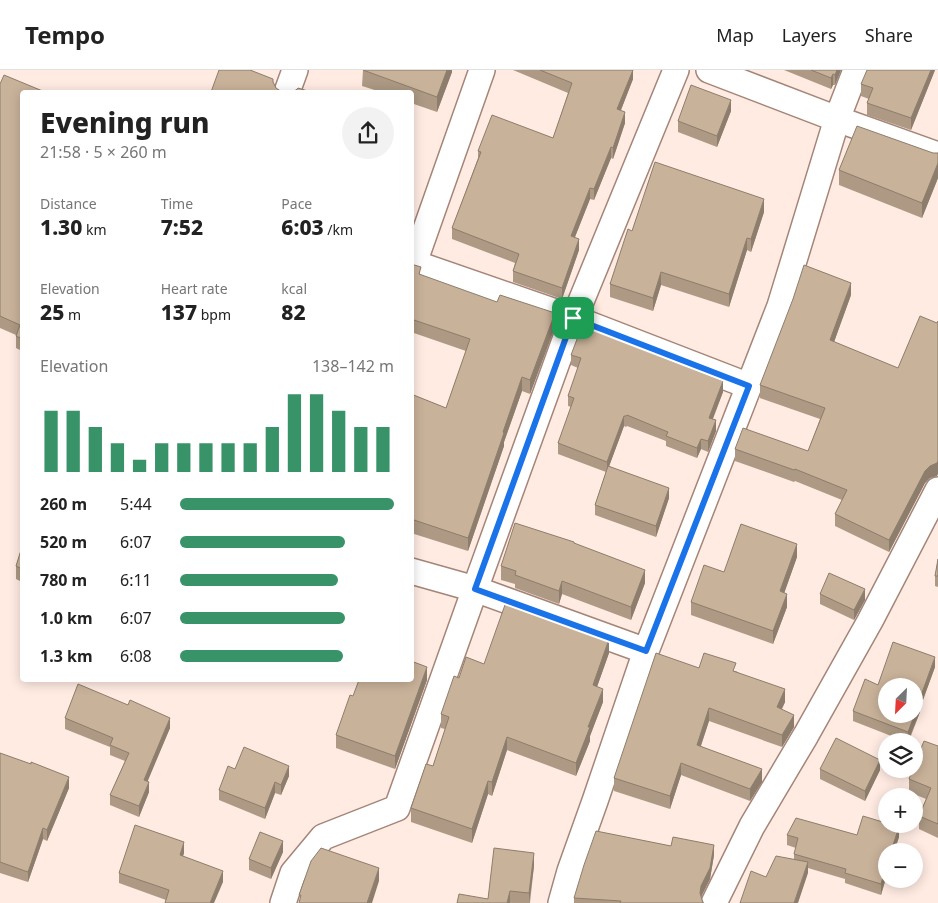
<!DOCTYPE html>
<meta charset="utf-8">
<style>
body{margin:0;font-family:"Noto Sans",sans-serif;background:#f2f2f2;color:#222;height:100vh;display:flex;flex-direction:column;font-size:19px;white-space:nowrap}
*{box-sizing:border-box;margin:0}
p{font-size:16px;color:#767676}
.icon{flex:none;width:28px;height:28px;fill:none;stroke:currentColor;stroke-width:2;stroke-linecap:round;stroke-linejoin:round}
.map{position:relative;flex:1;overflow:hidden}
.details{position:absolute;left:20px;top:20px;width:394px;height:592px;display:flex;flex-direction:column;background:#fff;border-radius:5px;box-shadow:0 2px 12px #0003}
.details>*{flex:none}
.needle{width:32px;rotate:204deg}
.controls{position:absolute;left:878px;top:608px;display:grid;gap:10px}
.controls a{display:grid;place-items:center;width:45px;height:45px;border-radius:50%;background:#fff;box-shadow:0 2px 12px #0003;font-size:25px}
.pin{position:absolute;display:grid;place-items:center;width:42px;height:42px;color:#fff;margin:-21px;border-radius:10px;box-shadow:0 2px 8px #0006}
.round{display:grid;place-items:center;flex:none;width:52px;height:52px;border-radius:26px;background:#f2f2f2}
.summary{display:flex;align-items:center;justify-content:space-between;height:85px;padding:0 20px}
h1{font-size:28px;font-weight:800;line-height:38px}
.metrics{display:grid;grid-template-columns:repeat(3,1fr);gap:8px;height:85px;padding:5px 20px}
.metrics div{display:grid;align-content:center}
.metrics b{font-size:21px;font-weight:800}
.metrics small{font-size:14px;font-weight:400}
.metrics p{font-size:14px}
.chart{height:140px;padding:10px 20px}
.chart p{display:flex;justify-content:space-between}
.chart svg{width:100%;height:90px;margin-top:5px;stroke:#399369;stroke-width:6}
ul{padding:0 20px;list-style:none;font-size:16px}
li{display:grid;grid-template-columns:80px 60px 1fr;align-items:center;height:38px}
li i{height:12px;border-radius:6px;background:#399369}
header{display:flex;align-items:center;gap:30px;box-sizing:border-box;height:70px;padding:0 25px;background:#fff;border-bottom:1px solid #e0e0e0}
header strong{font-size:24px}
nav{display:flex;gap:28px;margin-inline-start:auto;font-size:18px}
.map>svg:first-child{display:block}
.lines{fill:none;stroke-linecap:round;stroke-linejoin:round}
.minor-casing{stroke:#a48578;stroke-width:28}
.minor{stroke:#fff;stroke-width:25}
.wall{fill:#ad9984}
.shaded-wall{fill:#8d7d6c}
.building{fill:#c9b29a;stroke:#8d7d6c;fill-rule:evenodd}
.route-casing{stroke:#fff;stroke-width:10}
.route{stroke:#1a73e8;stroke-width:6}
</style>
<header>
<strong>Tempo</strong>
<nav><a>Map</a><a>Layers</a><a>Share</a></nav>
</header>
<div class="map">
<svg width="938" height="833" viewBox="0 0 938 833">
<rect width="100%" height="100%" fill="#ffebe2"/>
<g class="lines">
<defs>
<path id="minor" d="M709 0 837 49 938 85
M287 22 295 0
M411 192 573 248 749 316
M414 193 482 0
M411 501 475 519 646 581
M283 833 293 803 323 767 397 738 475 519 573 248 575 246 676 0
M561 833 570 801 595 731 646 581 780 236 837 49 856 0
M714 833 752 756 806 665 870 551 938 420"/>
</defs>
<use href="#minor" class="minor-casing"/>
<use href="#minor" class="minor"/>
</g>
<path class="wall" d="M363 0H452V2L437 42 411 33V22H381L362 16Z
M513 0H633V9L621 40 625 53 613 89 611 88 594 130 590 129 575 167 579 180 562 229 513 212V201L515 193 452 169V158L478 88V81L553 68 568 23Z
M784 0H841L835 15H833L831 19Z
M935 0 911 60 867 45V33L869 29 861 26V14Z
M0 14 22 22V281L16 278V265L0 258Z
M731 41 717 77 678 62V51Z
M933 83H938V108L922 148 839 115V100Z
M764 142 751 182 747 180 729 237 661 215 653 241 610 227V214L632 161Z
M411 194 421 205 555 257 530 324 522 321 504 372V376L468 481 411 463V324L446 338 466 281 411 262Z
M851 225 834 272 937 406 930 408 925 413 889 482 835 456V444L842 430 795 411 794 412 735 391V379L808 381 820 349 760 328V315Z
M571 285 723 322 713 349 716 361 708 382 701 379 697 388 666 376V371L627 356 626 357 624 356 609 396 669 428 656 467 595 445V435L606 402 558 384V373L571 337 568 336V326L578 298 571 295Z
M574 473 645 513 631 550 562 524 559 534 515 518V514L501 510V496Z
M22 477V512L16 509V496Z
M797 487 784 523 787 537 773 574 691 545V532L724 502Z
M938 489V517L935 516V506Z
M820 524 865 530 854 550 820 534Z
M609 583 597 617 603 632 590 666V671L576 706 507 680 492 726 488 724 472 773 411 752V738L433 696 445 659 441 658V644L459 608 484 594Z
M935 597 920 638V642L909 671H904L853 651V641L878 615Z
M699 598 736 601 785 632 782 639 794 657 782 677 709 651 701 676 762 712 750 731 681 705 670 739 614 721V708Z
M427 610 395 699 336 678V665L353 626Z
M65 648 170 658 147 711 149 722 139 747 110 735V725L125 691 110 685V677L65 659Z
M938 676V768L919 759V746L926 729 909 722V709Z
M0 683 69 718 47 771 43 769 28 812 0 803Z
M235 699 289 706 281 725 275 723 265 749 219 730V720Z
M820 699 880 700 865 731 820 709Z
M787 765H857L899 767 881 825 845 813V809L808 798V803L766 807 794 789V784L796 778 787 775Z
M283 782 271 809 249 800V789Z
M184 783 183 786 223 812 166 830 119 813V803Z
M714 785 710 809 701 827 704 833H574V828Z
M534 796 530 833H457L488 829Z"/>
<path class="shaded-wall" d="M447 0H452V2L437 42V27Z
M633 0V9L617 50V39Z
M837 0H841L835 15V5Z
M931 0H935L911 60V48Z
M833 4V15L831 19V8Z
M731 30V41L717 77V66Z
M625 42V53L613 89V78Z
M611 77V88L594 130V119Z
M938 93V108L922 148V133Z
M590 118V129L571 177V166Z
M764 129V142L751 182V169Z
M747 168V180L729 237V224Z
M579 169V180L562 229V218Z
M661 202V215L653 241V228Z
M851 213V225L830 283V270Z
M555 243V257L530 324V310Z
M522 307V321L504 372V376L468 481V468L503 362Z
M723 311V322L709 358V348Z
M624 346V356L607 402V392Z
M716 350V361L708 382V371Z
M701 369V379L697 388V378Z
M938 391V404L937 406 930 408 925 413 889 482V470L925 401 930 396Z
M669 418V428L656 467V456Z
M797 474V487L780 535V521Z
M645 500V513L631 550V537Z
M562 511V524L559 534V521Z
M865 519V530L854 550V540Z
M787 524V537L773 574V561Z
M609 569V583L593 628V615Z
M935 587V597L920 638V642L908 671V662Z
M427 597V610L395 699V686Z
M603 619V632L590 666V671L576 706V693L588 657Z
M785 619V632L777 649V637Z
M709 638V651L697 687V675Z
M794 645V657L782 677V665Z
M170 648V658L144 720V710Z
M507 667V680L492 726V712Z
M880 690V700L865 731V721Z
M681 693V705L670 739V726Z
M289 696V706L281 725V715Z
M762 699V712L750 731V719Z
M69 707V718L47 771V760Z
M488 711V724L472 773V759Z
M149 712V722L139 747V736Z
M275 712V723L265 749V738Z
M899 757V767L894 781H891Z
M43 758V769L28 812V802Z
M283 771V782L271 809V798Z
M184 772V783L180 795V785Z
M714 775V785L710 809 701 827 700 823 701 816Z
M534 783V796L529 833V823Z
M808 792V803L798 833H794Z
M886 796V807L881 825V814Z
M379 798V811L372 833H367Z
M223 801V812L214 833H210Z
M510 821V833H507Z"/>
<path class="building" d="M219 0H250L273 9V12L276 18 282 22H287H211Z
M363 0H447L437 27Z
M540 0H633L617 39 625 42 613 78 611 77 594 119 590 118 571 166 579 169 562 218 513 201 519 184 452 158 481 82 478 81 492 45 553 68 572 13Z
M811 0H837L835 5 833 4 831 8Z
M867 0H931L911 48 867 33 873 18 861 14Z
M4 5 45 22H22V269L16 266 20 255 0 246V14Z
M691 15 731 30 717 66 678 51Z
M298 18 311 22H291L296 20Z
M857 56 933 83H938V93L922 133 839 100Z
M655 92 764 129 751 169 747 168 729 224 661 202 653 228 610 214 628 159 632 161Z
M411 194 421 197 419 204 497 232 500 225 555 243 530 310 522 307 503 362 504 363 468 468 411 449V324L446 338 470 269 411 249V245L413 239H411Z
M804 195 851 213 830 270 898 298 920 246 937 253 938 251V391L937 393 930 396 925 401 889 470 835 444 847 420 795 399 794 400 735 379 743 358 808 381 825 338 760 315 793 229Z
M582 256 723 311 709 348 716 350 708 371 701 369 697 378 666 366 668 362 627 345 626 346H624L607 392 558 373 574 328 568 326 581 288 571 285Z
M608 396 669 418 656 456 595 435Z
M515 453 574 472V473L645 500 631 537 562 511 559 521 515 505 516 501 501 496Z
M741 454 797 474 780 521 787 524 773 561 691 532 704 495 724 502Z
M22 477V499L16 496Z
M938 489V506H935Z
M829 503 865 519 854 540 820 524Z
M506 532 609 569 593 615 603 619 588 657H590L576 693 507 667 492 712 488 711 472 759 411 738 426 694 433 696 449 647 441 644 454 606 459 608 466 587 484 594Z
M893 572 935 587 919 631H920L908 662 853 641 865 609 878 615ZM886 616H914V644H886Z
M656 583 699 598 704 583 736 593 733 601 785 619 777 637 794 645 782 665 709 638 697 675 762 699 750 719 681 693 670 726 614 708Z
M411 591 427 597 395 686 336 665 350 625 353 626 359 610H411Z
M78 614 128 635 130 630 170 648 144 710 149 712 139 736 110 725 129 683 110 675 113 668 65 648Z
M836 668 880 690 865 721 820 699Z
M924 671 938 676V754L919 746 931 718 909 709 913 699H914V696Z
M244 677 289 696 281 715 275 712 265 738 219 720 228 696 235 699Z
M0 683 31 694V692L69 707 47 760 43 758 28 802 0 792Z
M863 746 886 753V754L899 757 891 781H886V796L881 814 845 803 846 799 794 784 798 768 787 765 796 748 857 765Z
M135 755 184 772 180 785 223 801 210 833H165L169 820 119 803Z
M596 761 671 776 673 767 714 775 710 798 701 816 700 823 703 833H620L621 831 574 828 584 795Z
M260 762 283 771 271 798 249 789Z
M321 778 379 798 367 833H299L301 825H299L311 791Z
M494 778 534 783 529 823 510 821 507 833H457L459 824 488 829Z
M776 786 808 792 794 833H740L751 801 766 807Z"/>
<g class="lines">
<defs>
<path id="route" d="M573 248 749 316 646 581 475 519Z"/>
</defs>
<use href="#route" class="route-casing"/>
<use href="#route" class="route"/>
</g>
</svg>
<div class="controls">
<a><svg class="needle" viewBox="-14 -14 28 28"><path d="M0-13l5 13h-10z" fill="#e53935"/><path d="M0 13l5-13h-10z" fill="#767676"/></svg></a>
<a><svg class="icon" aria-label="layers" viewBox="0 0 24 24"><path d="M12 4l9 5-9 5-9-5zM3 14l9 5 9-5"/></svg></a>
<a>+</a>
<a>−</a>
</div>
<div class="pin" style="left:573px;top:248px;background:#1e9e55"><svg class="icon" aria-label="arrive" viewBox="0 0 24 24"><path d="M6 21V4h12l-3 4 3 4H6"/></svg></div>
<section class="details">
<div class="summary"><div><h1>Evening run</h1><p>21:58 · 5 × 260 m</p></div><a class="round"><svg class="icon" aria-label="share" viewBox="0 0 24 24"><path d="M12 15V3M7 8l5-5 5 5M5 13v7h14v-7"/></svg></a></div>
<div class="metrics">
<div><p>Distance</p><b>1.30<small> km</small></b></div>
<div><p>Time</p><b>7:52</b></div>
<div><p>Pace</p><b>6:03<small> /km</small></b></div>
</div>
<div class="metrics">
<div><p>Elevation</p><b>25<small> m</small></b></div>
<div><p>Heart rate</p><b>137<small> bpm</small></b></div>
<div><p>kcal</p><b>82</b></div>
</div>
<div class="chart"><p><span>Elevation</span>138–142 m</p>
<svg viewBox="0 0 160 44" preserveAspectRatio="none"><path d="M5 44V14M15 44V14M25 44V22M35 44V30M45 44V38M55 44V30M65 44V30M75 44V30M85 44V30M95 44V30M105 44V22M115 44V6M125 44V6M135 44V14M145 44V22M155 44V22"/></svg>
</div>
<ul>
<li><b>260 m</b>5:44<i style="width:100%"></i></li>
<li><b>520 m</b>6:07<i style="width:77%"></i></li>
<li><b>780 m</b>6:11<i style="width:74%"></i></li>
<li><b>1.0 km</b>6:07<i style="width:77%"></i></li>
<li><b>1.3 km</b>6:08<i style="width:76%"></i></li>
</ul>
</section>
</div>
